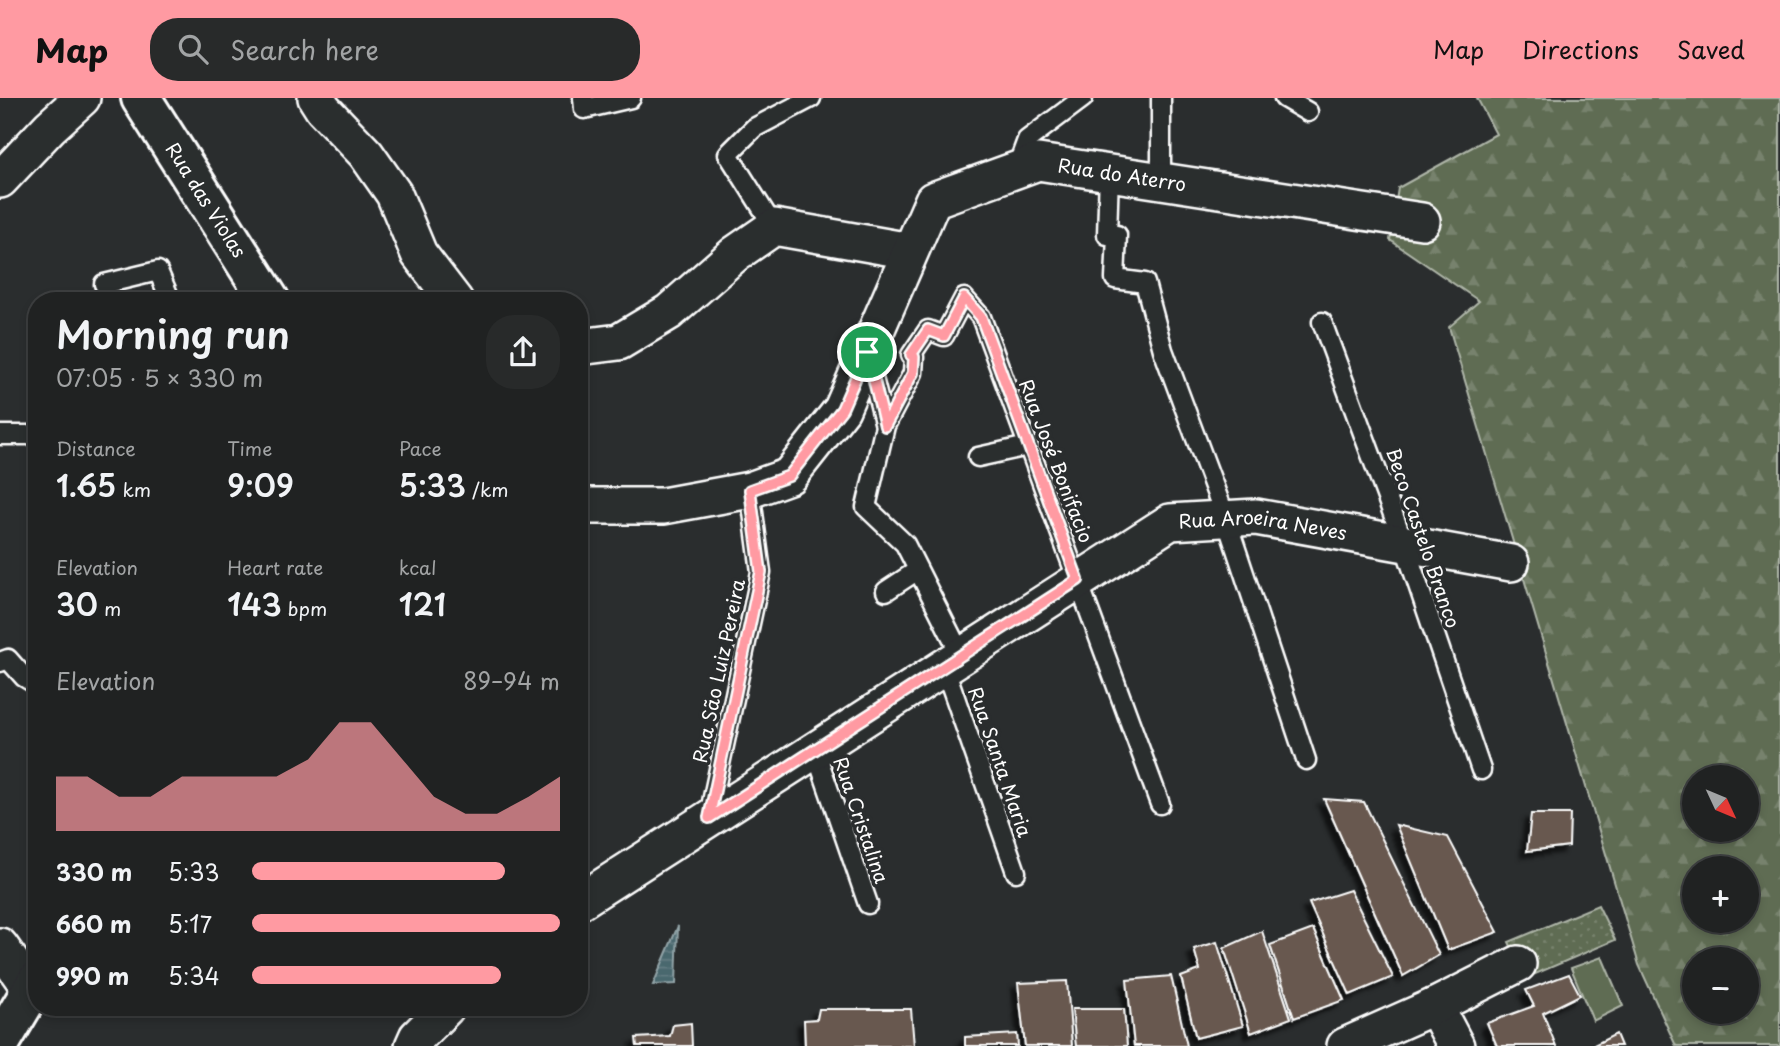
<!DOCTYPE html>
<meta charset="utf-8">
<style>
body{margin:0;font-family:"Playpen Sans",sans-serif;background:#282a2a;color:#f1f3f6;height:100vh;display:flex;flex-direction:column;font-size:26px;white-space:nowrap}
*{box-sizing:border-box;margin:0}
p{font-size:23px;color:#a2a4a5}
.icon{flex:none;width:38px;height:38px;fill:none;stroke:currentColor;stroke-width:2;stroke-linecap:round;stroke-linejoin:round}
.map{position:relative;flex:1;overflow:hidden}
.sheet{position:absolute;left:28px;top:194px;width:560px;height:724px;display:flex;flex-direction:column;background:#202222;border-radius:28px;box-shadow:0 4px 10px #0003,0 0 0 2px #3d3f40}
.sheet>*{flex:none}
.needle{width:46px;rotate:134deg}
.tools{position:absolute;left:1682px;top:667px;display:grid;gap:14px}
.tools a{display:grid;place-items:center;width:77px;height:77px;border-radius:50%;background:#202222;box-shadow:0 4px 10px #0003,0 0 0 2px #3d3f40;font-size:35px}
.pin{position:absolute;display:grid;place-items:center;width:60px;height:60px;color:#fff;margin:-30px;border:4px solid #fff;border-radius:50%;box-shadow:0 2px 7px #0007}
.round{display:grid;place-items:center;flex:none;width:74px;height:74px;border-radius:28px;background:#282a2a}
.overview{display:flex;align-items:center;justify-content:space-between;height:119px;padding:0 28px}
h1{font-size:38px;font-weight:600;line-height:52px}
.metrics{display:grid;grid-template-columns:repeat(3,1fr);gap:10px;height:119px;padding:7px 28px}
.metrics div{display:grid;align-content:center}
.metrics b{font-size:30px;font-weight:600}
.metrics small{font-size:19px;font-weight:400}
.metrics p{font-size:19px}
.chart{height:196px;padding:14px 28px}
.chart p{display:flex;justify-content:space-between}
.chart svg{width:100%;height:126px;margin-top:7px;fill:#ff9aa2;opacity:.7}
ul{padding:0 28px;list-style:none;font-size:23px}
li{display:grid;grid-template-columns:112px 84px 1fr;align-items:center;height:52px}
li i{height:18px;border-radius:9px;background:#ff9aa2}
header{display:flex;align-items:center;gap:42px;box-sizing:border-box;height:98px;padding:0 35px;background:#ff9aa2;color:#111}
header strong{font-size:33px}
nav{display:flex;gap:38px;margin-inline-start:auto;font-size:24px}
.search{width:490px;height:63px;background:#282a2a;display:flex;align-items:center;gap:18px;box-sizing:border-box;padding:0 24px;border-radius:28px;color:#a2a4a5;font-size:26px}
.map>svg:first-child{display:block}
.grass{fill:url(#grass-dots);stroke:#afb6a9;stroke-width:2}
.forest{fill:url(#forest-firs);stroke:#afb6a9;stroke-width:2;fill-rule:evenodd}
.garden{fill:#5f6c53;stroke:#afb6a9;stroke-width:2}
.water{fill:url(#water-rules);stroke:#92a4a8;stroke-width:2}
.building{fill:#68594f;stroke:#fff;stroke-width:2;filter:url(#shadow)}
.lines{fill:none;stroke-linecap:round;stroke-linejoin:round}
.service-casing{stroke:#fff;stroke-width:23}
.minor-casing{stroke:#fff;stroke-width:40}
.tertiary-casing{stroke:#fff;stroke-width:44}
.service{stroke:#2a2d2e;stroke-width:18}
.minor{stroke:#2a2d2e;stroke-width:35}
.tertiary{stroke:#2a2d2e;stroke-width:38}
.route-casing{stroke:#fff;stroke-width:14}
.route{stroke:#ff9aa2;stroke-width:9}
.labels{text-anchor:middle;stroke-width:7;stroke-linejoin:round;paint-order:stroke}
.street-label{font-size:19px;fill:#fff;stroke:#2a2d2e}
</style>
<header>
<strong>Map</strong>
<div class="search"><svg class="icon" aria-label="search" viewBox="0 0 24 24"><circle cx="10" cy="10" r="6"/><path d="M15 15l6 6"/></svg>Search here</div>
<nav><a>Map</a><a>Directions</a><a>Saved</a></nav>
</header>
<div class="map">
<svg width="1780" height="948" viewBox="0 0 1780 948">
<defs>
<pattern id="grass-dots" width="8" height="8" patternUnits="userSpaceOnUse" patternTransform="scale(1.75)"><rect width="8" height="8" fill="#5f6c53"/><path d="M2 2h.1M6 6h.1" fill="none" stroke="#77826d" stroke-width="1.8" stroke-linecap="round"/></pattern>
<pattern id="forest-firs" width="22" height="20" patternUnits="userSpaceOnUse" patternTransform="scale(1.75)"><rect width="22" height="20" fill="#5f6c53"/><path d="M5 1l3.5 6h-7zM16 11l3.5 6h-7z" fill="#77826d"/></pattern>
<pattern id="water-rules" width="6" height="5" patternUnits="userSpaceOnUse" patternTransform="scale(1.75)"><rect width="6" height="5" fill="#4a676e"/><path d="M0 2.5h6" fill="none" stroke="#657e84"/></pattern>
<filter id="shadow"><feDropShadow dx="-6" dy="6" stdDeviation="2" flood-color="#0009"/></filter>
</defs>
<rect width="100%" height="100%" fill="#2a2d2e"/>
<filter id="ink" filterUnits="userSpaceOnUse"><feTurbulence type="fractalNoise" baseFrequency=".0143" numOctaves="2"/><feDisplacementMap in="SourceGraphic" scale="14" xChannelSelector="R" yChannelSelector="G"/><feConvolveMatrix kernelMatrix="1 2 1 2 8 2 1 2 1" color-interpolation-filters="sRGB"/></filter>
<g filter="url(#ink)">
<path class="grass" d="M1598 807 1615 842 1526 880 1509 844Z"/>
<path class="forest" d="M1477 0H1780V948H1676L1639 867 1449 229 1479 203 1390 142 1398 90 1496 36ZM1694 679H1746V732H1694ZM1694 770H1746V822H1694ZM1694 861H1746V914H1694Z"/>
<path class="garden" d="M1602 859 1623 908 1593 923 1571 870Z"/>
<path class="water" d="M678 828 676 886 653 887Z"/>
<path class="building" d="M1324 701 1364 704 1439 857 1403 878Z
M1531 716H1570L1569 748 1527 753Z
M1396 727 1448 739 1498 834 1448 852Z
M1350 792 1393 879 1350 897 1309 805Z
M1313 831 1344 902 1294 920 1270 847Z
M1262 833 1291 920 1251 935 1224 850Z
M1217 844 1243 928 1196 940 1181 879 1200 872 1194 851Z
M1569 876 1580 897 1543 915 1556 948H1497L1487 925 1534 908 1526 892Z
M1171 878 1187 948H1134L1127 882Z
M1067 883 1072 948H1025L1018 885Z
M819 911H911L914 948H805L804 922 817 921Z
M1072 911H1124L1127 948H1076Z
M691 925 692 948H637L636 940 670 938 673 927Z
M1017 936 1018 948H965V939Z
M1616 936 1621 948H1592Z"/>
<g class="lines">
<defs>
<path id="service" d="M583 0 584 11 631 0
M1284 0 1308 14
M1016 72 1027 42 1083 0
M1109 75 1107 137H1117L1115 181 1145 185 1163 252 1226 421 1306 662
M1161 83V0
M774 129 728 56 754 30 811 0
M104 186 158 173 171 203
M1322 224 1404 446 1481 672
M868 260 885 328 866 409 905 446 961 557
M885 328 913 275 914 259 911 257 928 232 944 238 964 200 981 219 1160 706
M0 337H37
M978 359 1028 348
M886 493 918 472
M0 564 8 561 24 579 37 587
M944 568 1016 774
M815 652 868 806
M709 718 761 474 750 392"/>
<g id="minor">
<path d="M316 0 323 11 366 56 394 96 419 156 455 203"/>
<path d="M0 82 50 29 82 0"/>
<path d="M579 249 619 244 669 214 735 156 774 129 910 153"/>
<path id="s1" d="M579 408H663L750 392 789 378 842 311 933 102 1038 64 1422 123"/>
<path id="s2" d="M579 804 1170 424 1256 419 1511 465"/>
<path d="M0 848 31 892"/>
<path d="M1435 908 1456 948"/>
<path d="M413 948 417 939 446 910"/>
<path d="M1345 948 1435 908 1518 866"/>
</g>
<g id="tertiary">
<path id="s3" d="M141 0 270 203"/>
<path d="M0 945 37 883"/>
</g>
</defs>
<use href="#service" class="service-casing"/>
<use href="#minor" class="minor-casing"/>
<use href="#tertiary" class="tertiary-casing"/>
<use href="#service" class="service"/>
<use href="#minor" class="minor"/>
<use href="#tertiary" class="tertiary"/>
</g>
</g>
<g class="lines" filter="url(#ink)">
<defs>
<path id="route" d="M964 200 981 219 1078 482 709 720 761 474 750 392 789 378 842 311 867 254 885 328 913 275 914 259 911 257 928 232 944 238Z"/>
</defs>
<use href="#route" class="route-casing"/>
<use href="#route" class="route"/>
</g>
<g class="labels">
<g class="street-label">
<text dy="7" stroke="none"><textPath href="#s1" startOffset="724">Rua do Aterro</textPath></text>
<text dy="7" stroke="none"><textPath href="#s3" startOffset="121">Rua das Violas</textPath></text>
<text transform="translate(1056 363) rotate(69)" y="7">Rua José Bonifacio</text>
<text dy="7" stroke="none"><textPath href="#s2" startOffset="796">Rua Aroeira Neves</textPath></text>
<text transform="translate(1423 440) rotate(71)" y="7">Beco Castelo Branco</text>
<text transform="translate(719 573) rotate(-78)" y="7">Rua São Luiz Pereira</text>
<text transform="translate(1000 664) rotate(71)" y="7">Rua Santa Maria</text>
<text transform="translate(861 722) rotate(71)" y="7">Rua Cristalina</text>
</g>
</g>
</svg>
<div class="tools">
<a><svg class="needle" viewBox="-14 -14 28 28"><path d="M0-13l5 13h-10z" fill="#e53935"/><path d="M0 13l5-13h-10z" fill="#a2a4a5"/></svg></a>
<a>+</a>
<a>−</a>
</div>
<div class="pin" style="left:867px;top:254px;background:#1e9e55"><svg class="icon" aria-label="arrive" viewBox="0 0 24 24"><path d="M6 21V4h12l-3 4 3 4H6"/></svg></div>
<section class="sheet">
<div class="overview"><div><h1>Morning run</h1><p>07:05 · 5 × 330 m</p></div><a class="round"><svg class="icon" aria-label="share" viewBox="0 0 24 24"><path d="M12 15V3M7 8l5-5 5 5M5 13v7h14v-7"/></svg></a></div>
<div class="metrics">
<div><p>Distance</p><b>1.65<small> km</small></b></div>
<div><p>Time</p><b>9:09</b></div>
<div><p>Pace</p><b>5:33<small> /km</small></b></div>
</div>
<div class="metrics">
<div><p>Elevation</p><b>30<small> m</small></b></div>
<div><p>Heart rate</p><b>143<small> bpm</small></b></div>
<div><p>kcal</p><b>121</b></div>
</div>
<div class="chart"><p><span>Elevation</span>89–94 m</p>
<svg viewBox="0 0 160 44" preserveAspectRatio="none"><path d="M0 44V25L10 25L20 32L30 32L40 25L50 25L60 25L70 25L80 19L90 6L100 6L110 19L120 32L130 38L140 38L150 32L160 25V44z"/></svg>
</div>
<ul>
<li><b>330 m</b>5:33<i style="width:82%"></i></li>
<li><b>660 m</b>5:17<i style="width:100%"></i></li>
<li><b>990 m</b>5:34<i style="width:81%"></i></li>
</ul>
</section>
</div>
